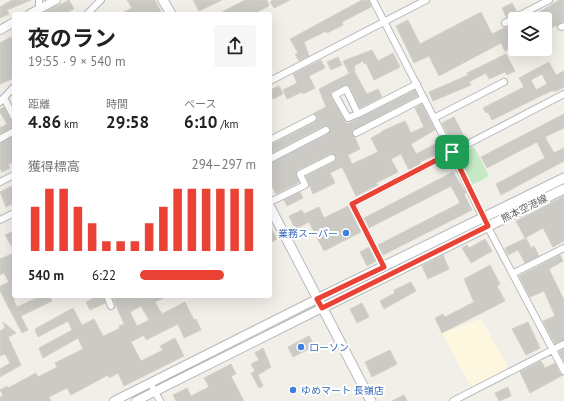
<!DOCTYPE html>
<html lang="ja">
<meta charset="utf-8">
<style>
body{margin:0;font-family:"PT Sans","Noto Sans JP",sans-serif;background:#f6f6f6;color:#222;height:100vh;display:flex;flex-direction:column;font-size:15px;white-space:nowrap}
*{box-sizing:border-box;margin:0}
p{font-size:13px;color:#767676}
.icon{flex:none;width:22px;height:22px;fill:none;stroke:currentColor;stroke-width:2;stroke-linecap:round;stroke-linejoin:round}
.map{position:relative;flex:1;overflow:hidden}
.drawer{position:absolute;left:12px;top:12px;width:260px;height:286px;display:flex;flex-direction:column;background:#fff;border-radius:4px;box-shadow:0 4px 16px #0002}
.drawer>*{flex:none}
.tools{position:absolute;left:508px;top:12px;display:grid;gap:8px}
.tools a{display:grid;place-items:center;width:44px;height:44px;border-radius:4px;background:#fff;box-shadow:0 4px 16px #0002;font-size:20px}
.pin{position:absolute;display:grid;place-items:center;width:34px;height:34px;color:#fff;margin:-17px;border-radius:8px;box-shadow:0 2px 6px #0006}
.round{display:grid;place-items:center;flex:none;width:42px;height:42px;border-radius:4px;background:#f6f6f6}
.summary{display:flex;align-items:center;justify-content:space-between;height:68px;padding:0 16px}
h1{font-size:22px;font-weight:700;line-height:30px}
.metrics{display:grid;grid-template-columns:repeat(3,1fr);gap:6px;height:68px;padding:4px 16px}
.metrics div{display:grid;align-content:center}
.metrics b{font-size:17px;font-weight:700}
.metrics small{font-size:11px;font-weight:400}
.metrics p{font-size:11px}
.chart{height:112px;padding:8px 16px}
.chart p{display:flex;justify-content:space-between}
.chart svg{width:100%;height:72px;margin-top:4px;stroke:#ea4335;stroke-width:6}
ul{padding:0 16px;list-style:none;font-size:13px}
li{display:grid;grid-template-columns:64px 48px 1fr;align-items:center;height:30px}
li i{height:10px;border-radius:5px;background:#ea4335}
.map>svg:first-child{display:block}
.commercial{fill:#fef7e0}
.green{fill:#c5e8c5}
.lines{fill:none;stroke-linecap:round;stroke-linejoin:round}
.stream{stroke:#aadaff;stroke-width:2}
.building{fill:#cccac5;stroke:#d6d1c6;fill-rule:evenodd}
.minor-casing{stroke:#b5b8bc;stroke-width:8}
.tertiary-casing{stroke:#b5b8bc;stroke-width:10}
.secondary-casing{stroke:#b6babf;stroke-width:11}
.minor{stroke:#fff;stroke-width:6}
.tertiary{stroke:#fff;stroke-width:8}
.secondary{stroke:#fff;stroke-width:9}
.route-casing{stroke:#fff;stroke-width:8}
.route{stroke:#ea4335;stroke-width:5}
.shop-dot{fill:#3f7fe0;stroke:#fff;stroke-width:1.5}
.labels{text-anchor:middle;stroke-width:4;stroke-linejoin:round;paint-order:stroke}
.street-label{font-size:10px;fill:#5f6368;stroke:#fff}
.shop-label{font-size:10px;fill:#366cbe;stroke:#fff;text-anchor:start}
</style>
<div class="map">
<svg width="564" height="401" viewBox="0 0 564 401">
<rect width="100%" height="100%" fill="#f1efe8"/>
<path class="commercial" d="M481 319 508 367 473 391 442 333Z"/>
<path class="green" d="M474 147 489 176 472 185 457 156Z
M448 242 391 271 346 290 423 252Z"/>
<g class="lines">
<path class="stream" d="M0 97 14 83"/>
</g>
<path class="building" d="M12 0H31L7 10 9 14 0 18V7Z
M69 0 74 9 64 14H42Z
M127 0H155L162 14H120L132 8Z
M193 0H222L199 11Z
M245 0H267L269 6 253 14H218Z
M273 0H290L274 8 270 2Z
M362 0H369L371 7 342 22 343 25 327 33 326 31 304 42 309 56 299 61 295 54 298 53 290 39Z
M559 0H563L564 3V21L557 25 549 29 545 19H528Z
M512 3 517 12 506 17 502 8Z
M481 12 492 34 508 26 515 40V46L505 51 501 43 439 76 429 56 414 63 396 26 408 20 420 44Z
M11 37 14 42V67L12 68 14 78 0 84V43Z
M372 50 378 61 393 53 400 67 374 80 366 63 364 64 363 61 354 66 355 70 349 73 343 61Z
M506 54 515 71 507 75 505 72 489 79 486 73 469 82 471 85 433 101 429 92 468 75 467 73Z
M338 57 342 65 331 70 327 62Z
M321 60 325 68 309 76 315 88 303 94 302 92 287 99 283 90 297 83 293 74Z
M549 62 556 75 564 71V87L557 91H551L492 120 488 112 486 113 483 108 524 87 519 78ZM542 74 547 84 536 90 531 80Z
M354 71 367 94 378 89 382 97 360 108 350 87 347 84 331 92V97L347 124 415 90 418 96 352 131 360 149 348 155 352 164 378 152 371 138 382 132V131L405 121 411 133 424 127 415 108 422 104 435 130 411 144 416 154 441 141 446 150 420 162 421 163 409 170 401 154 391 159 398 172 376 183 378 185 356 196 342 167 330 173 335 183 313 194 306 176 336 161V156L330 154 298 170 296 174 299 182 296 184 276 194 270 182V163L328 134 330 128 328 126H324L270 154V145L315 122 318 119 314 113 326 107 319 89Z
M279 86 283 94 273 99 270 90Z
M4 107 10 119 14 121V127L0 134V128L7 124 0 112V109Z
M564 114V128L545 137 554 153 564 148V161L501 195 496 184 545 158 537 142 487 168 481 157Z
M454 117 466 140 454 146 442 123Z
M14 136V162L8 164 10 168 2 172 0 168V143Z
M453 172 466 193 464 194 472 210 383 255 378 245 460 203 451 186 369 228 364 218Z
M14 185V203L6 207 0 192Z
M300 192 303 198 287 206 284 200Z
M564 196V241L553 247 543 228 525 238 516 221Z
M348 206 361 232 324 251 309 222 295 229 289 216 302 210 304 214 319 207 324 218Z
M270 226 277 239 270 243Z
M14 231V250L5 235Z
M526 238 531 248 534 246 539 256 525 263 518 250 508 255 505 248Z
M485 239 492 251 471 263 462 248 467 245 469 248Z
M369 247 376 261 367 266 360 252Z
M14 253V301L17 307 39 297 38 296H49L52 301 21 316 28 330 22 333 0 291V286L9 282 4 273 0 275V259Z
M443 255 449 269 428 279 422 266Z
M560 255 563 261 549 269 564 300V340L555 344 543 321 555 316 544 291 530 297 519 276Z
M490 265 500 284 497 286 505 301 442 333 435 318 443 314 445 317 474 302 464 279Z
M411 282 416 291 384 309 380 301 395 293 394 290Z
M98 296H103L105 303 90 310 86 302Z
M112 296H134L136 299 142 296H168L155 302 162 314 185 302 194 320 196 319 201 330 184 338 178 324 146 340 144 335 131 342 141 361 163 350 160 346 175 338 184 356 124 386 118 373 109 378 108 375 71 395 67 388 49 397 51 401H0V397L3 396 0 390 7 386 8 388 36 373 38 377 57 367 55 363 83 349 78 338 43 358 39 348 72 330 68 321 38 337 35 329 73 308 82 325 94 319 103 336H104L120 328 119 326 124 324ZM141 306 149 320 137 326 130 312Z
M362 303 369 317 357 323 350 309Z
M3 322 16 333 8 337 21 365 0 377V369L10 363 5 354 0 356V331L5 328Z
M528 322 540 348 526 355 512 329Z
M309 336 315 346 293 357 288 347Z
M263 348 271 367 258 375 263 386 259 388 251 373 255 371 251 364 259 360 255 353Z
M564 349V361L559 352Z
M390 350 397 364 372 377 365 362Z
M541 361 545 368 555 363 560 373 563 375 530 393 520 372Z
M231 364 236 374 231 376 244 401H176L173 395 187 388 191 396 209 387 204 378Z
M508 387 511 396 499 401 495 393Z
M404 395 407 401H392Z"/>
<g class="lines">
<defs>
<path id="minor" d="M373 0 452 153 483 218 564 371
M39 9V0
M87 14 101 0
M505 23 549 0
M561 27 564 26
M270 81 426 0
M4 98 14 117
M0 102 14 87
M358 114 346 89 335 95 348 118 358 114 417 84
M434 118 504 82
M356 133 424 98
M0 139 14 131
M270 140 313 118
M270 159 326 130
M0 182 14 175
M270 202 305 185 300 174 332 158
M0 220 14 213
M384 267 352 204 564 94
M514 273 564 248
M107 296 111 306
M153 388 160 401
M453 401 564 344"/>
<path id="tertiary" d="M30 14 56 0
M0 30 14 22
M114 401 317 299
M136 401 322 308"/>
<path id="secondary" d="M163 0 171 14
M270 207 371 401
M317 299 564 178
M322 308 564 189"/>
</defs>
<use href="#minor" class="minor-casing"/>
<use href="#tertiary" class="tertiary-casing"/>
<use href="#secondary" class="secondary-casing"/>
<use href="#minor" class="minor"/>
<use href="#tertiary" class="tertiary"/>
<use href="#secondary" class="secondary"/>
</g>
<g class="lines">
<defs>
<path id="route" d="M452 152 488 226 322 308 317 299 384 267 352 204Z"/>
</defs>
<use href="#route" class="route-casing"/>
<use href="#route" class="route"/>
</g>
<g class="shop-dot">
<circle cx="346" cy="233" r="4"/>
<circle cx="301" cy="347" r="4"/>
<circle cx="293" cy="390" r="4"/>
</g>
<g class="labels">
<g class="street-label">
<text transform="translate(524 208) rotate(-26)" y="4">熊本空港線</text>
</g>
<g class="shop-label">
<text x="338" y="237" text-anchor="end">業務スーパー</text>
<text x="309" y="351">ローソン</text>
<text x="301" y="394">ゆめマート 長嶺店</text>
</g>
</g>
</svg>
<div class="tools">
<a><svg class="icon" aria-label="layers" viewBox="0 0 24 24"><path d="M12 4l9 5-9 5-9-5zM3 14l9 5 9-5"/></svg></a>
</div>
<div class="pin" style="left:452px;top:152px;background:#1e9e55"><svg class="icon" aria-label="arrive" viewBox="0 0 24 24"><path d="M6 21V4h12l-3 4 3 4H6"/></svg></div>
<section class="drawer">
<div class="summary"><div><h1>夜のラン</h1><p>19:55 · 9 × 540 m</p></div><a class="round"><svg class="icon" aria-label="share" viewBox="0 0 24 24"><path d="M12 15V3M7 8l5-5 5 5M5 13v7h14v-7"/></svg></a></div>
<div class="metrics">
<div><p>距離</p><b>4.86<small> km</small></b></div>
<div><p>時間</p><b>29:58</b></div>
<div><p>ペース</p><b>6:10<small> /km</small></b></div>
</div>
<div class="chart"><p><span>獲得標高</span>294–297 m</p>
<svg viewBox="0 0 160 44" preserveAspectRatio="none"><path d="M5 44V17M15 44V6M25 44V6M35 44V17M45 44V27M55 44V38M65 44V38M75 44V38M85 44V27M95 44V17M105 44V6M115 44V6M125 44V6M135 44V6M145 44V6M155 44V6"/></svg>
</div>
<ul>
<li><b>540 m</b>6:22<i style="width:72%"></i></li>
</ul>
</section>
</div>
